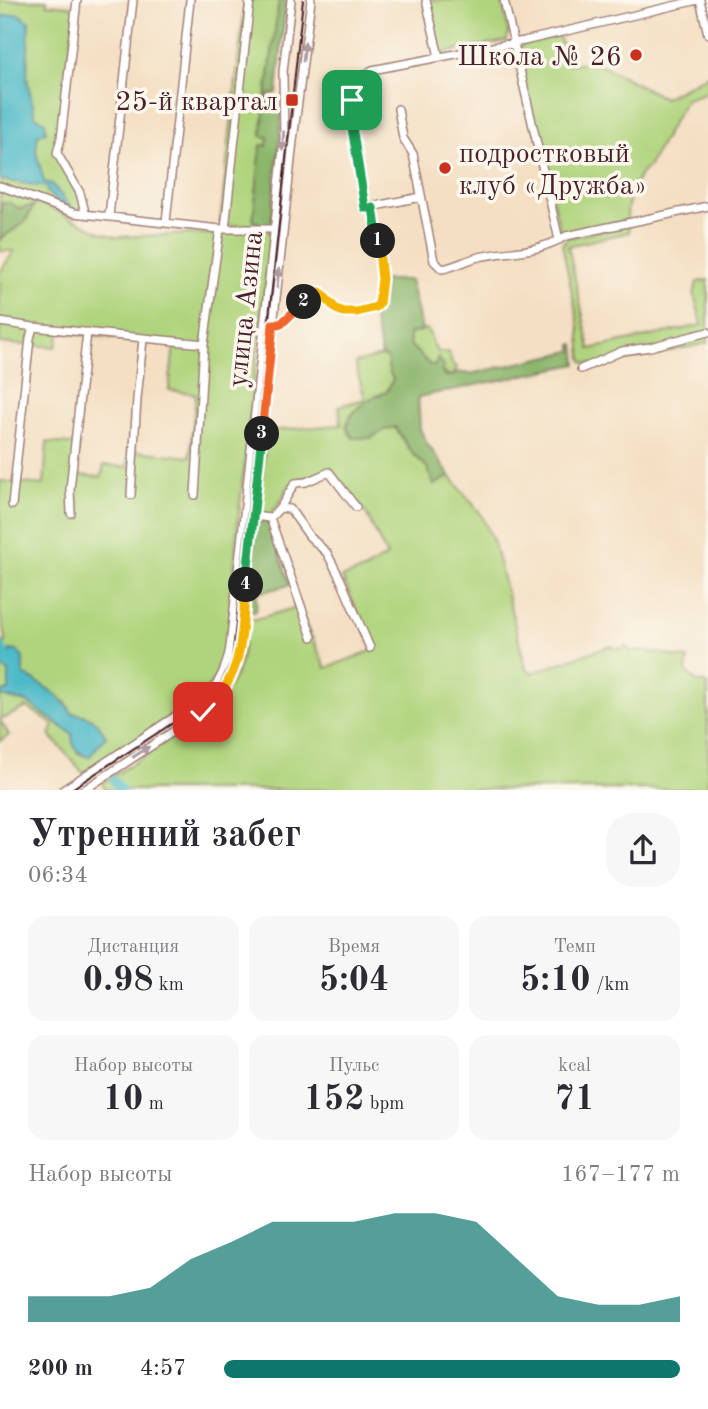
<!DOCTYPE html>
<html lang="ru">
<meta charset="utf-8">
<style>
body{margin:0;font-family:"Old Standard TT",serif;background:#f7f7f7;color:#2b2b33;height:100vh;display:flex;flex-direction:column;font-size:26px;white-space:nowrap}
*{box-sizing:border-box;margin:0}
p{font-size:23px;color:#7c7c81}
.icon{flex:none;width:38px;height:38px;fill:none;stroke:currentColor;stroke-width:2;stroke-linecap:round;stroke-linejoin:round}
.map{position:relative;height:790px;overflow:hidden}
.panel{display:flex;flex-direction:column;background:#fff;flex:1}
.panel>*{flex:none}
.pin{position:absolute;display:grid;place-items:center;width:60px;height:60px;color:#fff;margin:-30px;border-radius:14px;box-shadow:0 4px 10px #0006}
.km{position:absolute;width:35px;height:35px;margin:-18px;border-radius:50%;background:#222;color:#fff;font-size:19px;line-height:35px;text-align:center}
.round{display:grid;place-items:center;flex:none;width:74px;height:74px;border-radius:28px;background:#f7f7f7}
.headline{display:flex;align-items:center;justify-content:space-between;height:119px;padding:0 28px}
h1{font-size:38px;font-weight:700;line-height:52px}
.metrics{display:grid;grid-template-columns:repeat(3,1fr);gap:10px;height:119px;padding:7px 28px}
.metrics div{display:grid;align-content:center;border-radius:18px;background:#f7f7f7;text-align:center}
.metrics b{font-size:35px;font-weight:700}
.metrics small{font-size:19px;font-weight:400}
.metrics p{font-size:19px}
.chart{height:196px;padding:14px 28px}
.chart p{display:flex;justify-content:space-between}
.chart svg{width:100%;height:126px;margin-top:7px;fill:#0f766e;opacity:.7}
ul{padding:0 28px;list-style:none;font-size:23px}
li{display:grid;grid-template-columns:112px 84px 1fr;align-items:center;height:52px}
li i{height:18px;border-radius:9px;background:#0f766e}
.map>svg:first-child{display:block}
.green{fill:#b0d47d;stroke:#7d7a54;stroke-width:2}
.forest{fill:#8cb66c;stroke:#6b6a4c;stroke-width:2}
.water{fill:#4cb9c7;stroke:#4b6c79;stroke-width:2}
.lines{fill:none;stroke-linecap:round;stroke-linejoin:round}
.river{stroke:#4cb9c7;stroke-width:9}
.minor-casing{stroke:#9f7f77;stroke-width:10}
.minor{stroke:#fff;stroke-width:7}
.tram{stroke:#4a1f2b;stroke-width:2}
.oneway{fill:#ae9aa0}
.split-1-casing{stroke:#fff;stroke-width:14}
.split-2-casing{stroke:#fff;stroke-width:14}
.split-3-casing{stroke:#fff;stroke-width:14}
.split-4-casing{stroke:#fff;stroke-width:14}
.split-5-casing{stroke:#fff;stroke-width:14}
.split-1{stroke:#22a559;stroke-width:9}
.split-2{stroke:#f5b400;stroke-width:9}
.split-3{stroke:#f0652b;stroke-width:9}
.split-4{stroke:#22a559;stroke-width:9}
.split-5{stroke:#f5b400;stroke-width:9}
.poi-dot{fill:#c8321e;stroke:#fbf7ec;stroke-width:2.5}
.labels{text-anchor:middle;stroke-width:7;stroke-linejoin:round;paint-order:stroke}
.poi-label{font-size:28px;fill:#4a1f2b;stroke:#fbf7ec;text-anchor:end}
.street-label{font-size:28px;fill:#4a1f2b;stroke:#fbf7ec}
</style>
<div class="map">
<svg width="708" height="790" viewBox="0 0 708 790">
<rect width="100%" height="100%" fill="#fbf7ec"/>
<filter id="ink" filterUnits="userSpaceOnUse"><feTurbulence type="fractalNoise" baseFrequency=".0143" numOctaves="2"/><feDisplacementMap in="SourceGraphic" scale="14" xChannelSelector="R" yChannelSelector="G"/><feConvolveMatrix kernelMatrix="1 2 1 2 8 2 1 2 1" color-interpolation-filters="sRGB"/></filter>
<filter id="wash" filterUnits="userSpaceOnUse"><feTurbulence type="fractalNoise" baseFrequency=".00686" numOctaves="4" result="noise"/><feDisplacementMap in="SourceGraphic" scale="28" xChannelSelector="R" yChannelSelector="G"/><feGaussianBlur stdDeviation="1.57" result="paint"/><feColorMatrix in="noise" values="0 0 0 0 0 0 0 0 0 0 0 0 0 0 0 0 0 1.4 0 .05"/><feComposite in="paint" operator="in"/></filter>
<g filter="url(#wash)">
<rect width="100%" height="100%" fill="#f4dfc3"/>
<path class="green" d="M0 0H47V4L76 7 57 153 80 193 85 212 74 213 0 186Z
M245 0H279L261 136 268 137 267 146 262 145 253 222H259L258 226 220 225Z
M429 0H502L509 34 506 41 442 53 439 51Z
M559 36 568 64 589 62 603 66 664 98 708 75V92L686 99 648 167C632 181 627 200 627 220L561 235 518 51 523 44Z
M0 190 38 202 100 232 116 237 271 231 238 522 228 648 223 664 206 692 84 774 50 735 54 725 27 707 0 720 9 735 0 741V696L27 702 63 726 72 734 78 753 88 757 106 736 72 713 66 703 54 693 23 674V658L10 651 0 667 10 672 9 690 0 693V651L5 644 6 638 0 614V481L44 485 47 442 79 445 76 475 101 477 104 465 127 467 130 450 190 457 196 394 169 390 174 345 60 332 56 347 0 343V272L14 251H0V239L25 222 34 206 19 209 10 203H1L0 214Z
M628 225 629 232 568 246 590 349 702 325 694 294 697 282 708 280V343L594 367 591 363H584L582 358 579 326 562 244 567 238Z
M427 329 437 352H449L452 364 457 367 453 376 442 373 438 359 435 366 430 365 410 345 409 334Z
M382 356 387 358 389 371 393 379 387 392 369 399 356 410 371 438 384 430 395 427 413 454 427 466 434 485 450 476 481 514 494 543 526 669 532 673 609 646 621 649 626 646 630 651H648L688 659 686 671 697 682 708 684V789L106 790 102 783C142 756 220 716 238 670 244 656 244 637 245 622L298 607 326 668 374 650 342 577 364 570 387 556 367 515 332 469C323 473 293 480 289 486 281 497 280 507 269 515L258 513 267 431 341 425 339 406 365 399 355 363Z"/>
<path class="forest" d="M279 0H286L277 93 268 95V101L276 103 277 109 282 113 271 226H258V222H253L261 145 267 146 268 137 261 136Z
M1 203H10L20 209 34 205 25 222 0 239Z
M385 280H410L422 330 409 334 410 345 430 365 435 366 438 358 443 364 442 373 445 376H453L456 372 470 374 572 351V345L575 344 577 364 418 397 420 429 426 442 450 476 434 485 427 467 413 454 395 427 384 430 371 438H353L346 427C351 409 370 397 387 392L393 379 389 371 387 358 382 356 372 311Z
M266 519 269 522 290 585 257 593 256 611 251 613 246 610 257 523Z"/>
<path class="water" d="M19 14 29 22 27 78 35 116 45 122 46 132 38 134 36 151 44 182 52 184 71 208C62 207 54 198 47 192V187L0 180 2 16Z
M10 650 18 651 23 658V674C42 685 60 694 72 713 90 715 97 720 106 736L89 757C77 753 72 747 72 734L27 702 0 696V693L9 690V672L0 667Z"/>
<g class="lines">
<path class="river" d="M0 644 6 659 14 665
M114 781 121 790"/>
</g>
</g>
<g filter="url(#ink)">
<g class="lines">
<defs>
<path id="minor" d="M77 0 61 138 57 153 80 193 85 212
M426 0 439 57
M504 0 559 240
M700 0 708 34
M398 109 403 138 413 154 434 261 442 269C455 267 466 260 479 257 512 250 535 254 566 236L708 206
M0 186 74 213 220 229H274
M421 197 365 208C362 193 361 178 358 164 353 135 340 89 372 70L524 41 698 0
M109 216 133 0
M166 222 190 0
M225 229 250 0
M0 322 33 327 204 344 220 229
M273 324H281L314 293 320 292C328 297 330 306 339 310 346 313 354 313 361 311 365 310 374 309 377 306 389 295 374 225 373 208
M581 369 622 351 650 347 708 332
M131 495 137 399 143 339
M195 495 204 344
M12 505 30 338 33 327
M280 508 290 509 309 536 327 553 340 578 370 648
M71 513 70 489 87 332
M253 516 270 518 280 508 295 483 306 482 329 472 356 507
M270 518 312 637
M63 790 208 695C221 681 227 666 230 647L284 139 283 72 291 0
M84 790 203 712 223 693 236 669 293 141 311 0"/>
</defs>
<use href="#minor" class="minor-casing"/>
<use href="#minor" class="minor"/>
<path class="tram" d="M70 790 211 698 218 689 232 660 303 0"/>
</g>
<defs><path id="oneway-solid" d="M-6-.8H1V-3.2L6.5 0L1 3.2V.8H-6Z" transform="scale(1.75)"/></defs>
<g class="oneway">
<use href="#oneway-solid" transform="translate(304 52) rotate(-84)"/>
<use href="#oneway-solid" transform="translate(283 141) rotate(94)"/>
<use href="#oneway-solid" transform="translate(278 278) rotate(-84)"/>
<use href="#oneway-solid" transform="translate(141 752) rotate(-33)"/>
</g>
</g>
<g class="lines" filter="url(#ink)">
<defs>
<path id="split-1" d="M352 100V127L365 208H373L378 241"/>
<path id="split-2" d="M304 302 314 293 320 292 336 309 344 312H357L376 307 379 304 382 279 378 241"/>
<path id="split-3" d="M262 434 273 324H281L304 302"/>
<path id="split-4" d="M246 585 262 434"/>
<path id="split-5" d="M203 712C245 677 241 635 246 585"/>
</defs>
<use href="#split-1" class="split-1-casing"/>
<use href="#split-2" class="split-2-casing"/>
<use href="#split-3" class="split-3-casing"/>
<use href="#split-4" class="split-4-casing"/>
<use href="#split-5" class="split-5-casing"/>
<use href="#split-1" class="split-1"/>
<use href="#split-2" class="split-2"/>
<use href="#split-3" class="split-3"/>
<use href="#split-4" class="split-4"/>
<use href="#split-5" class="split-5"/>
</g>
<g class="poi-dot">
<circle cx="636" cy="55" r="7"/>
<rect x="285" y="93" width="14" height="14" rx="3.5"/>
<circle cx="445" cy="168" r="7"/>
</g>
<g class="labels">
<g class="poi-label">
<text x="622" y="65">Школа № 26</text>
<text x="278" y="110">25-й квартал</text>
<text x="459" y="162" text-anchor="start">подростковый<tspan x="459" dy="32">клуб «Дружба»</tspan></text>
</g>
<g class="street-label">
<text transform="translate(244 309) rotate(-84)" y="10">улица Азина</text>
</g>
</g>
</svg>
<div class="pin" style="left:352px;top:100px;background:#1e9e55"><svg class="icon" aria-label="arrive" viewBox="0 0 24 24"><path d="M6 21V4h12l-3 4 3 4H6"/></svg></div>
<div class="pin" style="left:203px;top:712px;background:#d93025"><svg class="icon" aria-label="check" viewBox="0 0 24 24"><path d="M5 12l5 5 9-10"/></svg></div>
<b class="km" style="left:378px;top:241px">1</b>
<b class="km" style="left:304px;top:302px">2</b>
<b class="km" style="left:262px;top:434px">3</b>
<b class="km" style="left:246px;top:585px">4</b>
</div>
<section class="panel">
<div class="headline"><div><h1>Утренний забег</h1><p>06:34</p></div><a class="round"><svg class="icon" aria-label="share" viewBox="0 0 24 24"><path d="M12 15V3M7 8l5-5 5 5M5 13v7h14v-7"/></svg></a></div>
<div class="metrics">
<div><p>Дистанция</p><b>0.98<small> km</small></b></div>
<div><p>Время</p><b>5:04</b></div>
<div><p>Темп</p><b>5:10<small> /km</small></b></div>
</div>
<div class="metrics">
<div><p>Набор высоты</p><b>10<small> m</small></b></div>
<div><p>Пульс</p><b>152<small> bpm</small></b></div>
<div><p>kcal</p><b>71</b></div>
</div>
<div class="chart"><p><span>Набор высоты</span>167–177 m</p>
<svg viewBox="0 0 160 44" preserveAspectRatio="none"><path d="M0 44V35L10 35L20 35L30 32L40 22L50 16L60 9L70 9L80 9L90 6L100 6L110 9L120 22L130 35L140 38L150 38L160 35V44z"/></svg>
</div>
<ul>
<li><b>200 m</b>4:57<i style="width:100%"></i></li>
</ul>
</section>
